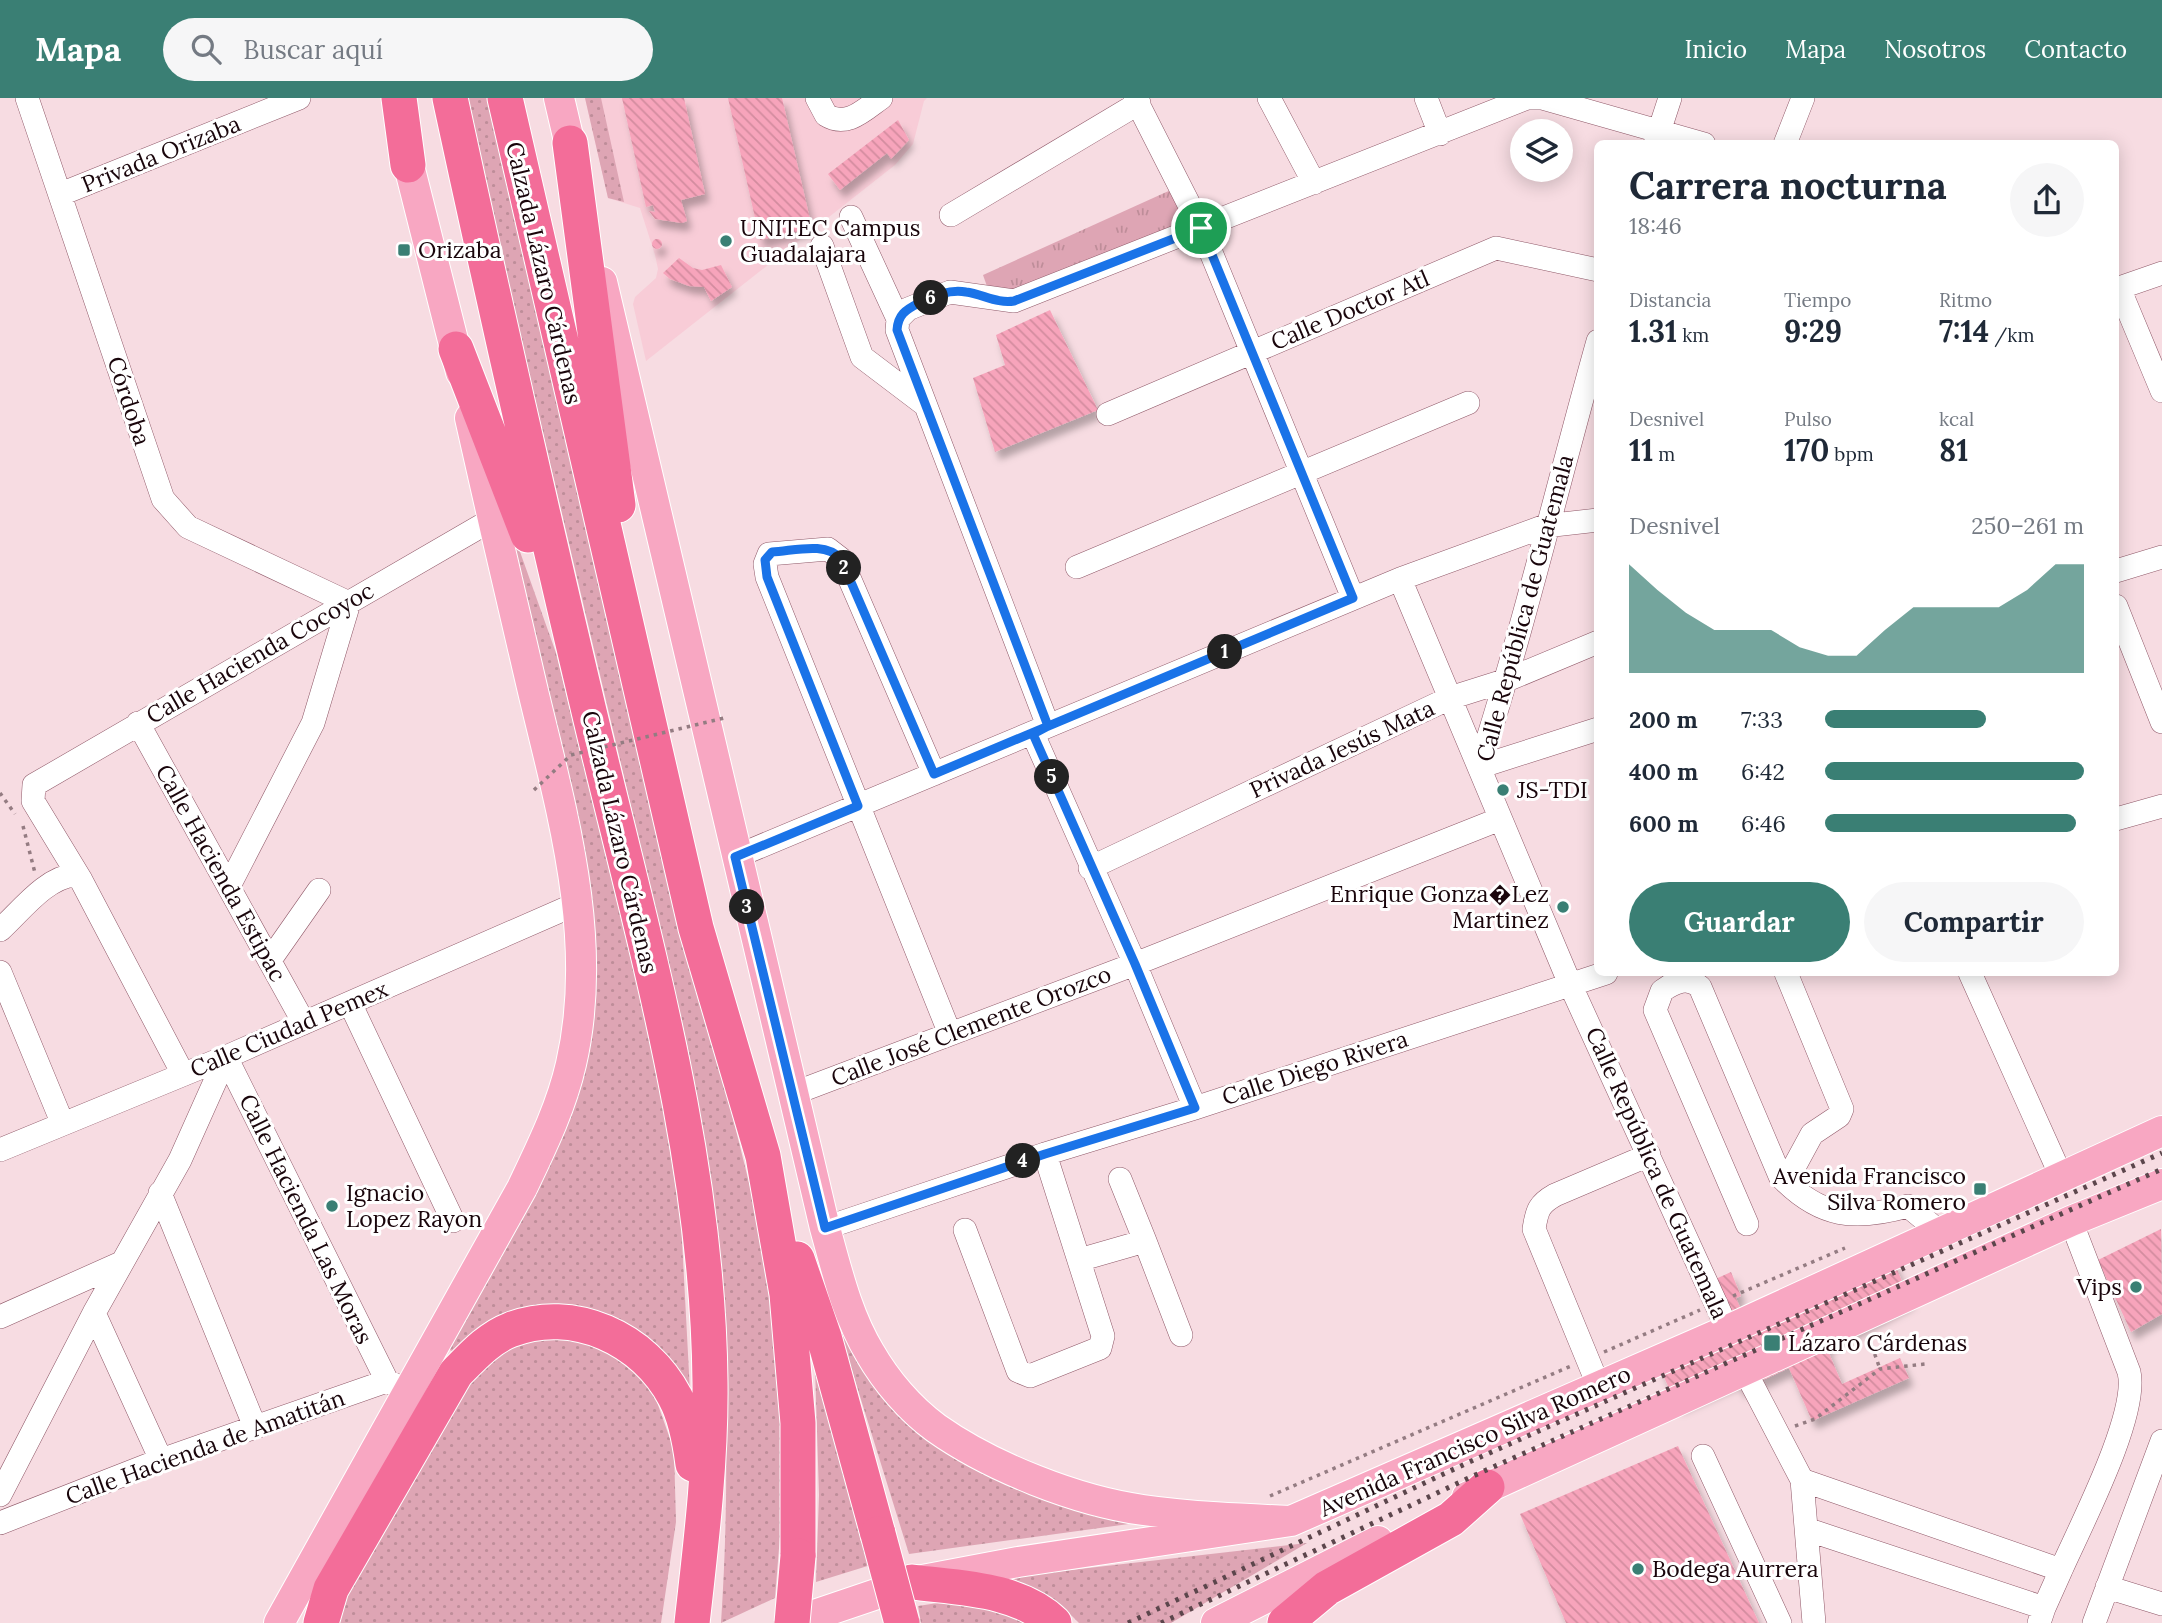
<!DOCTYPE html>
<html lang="es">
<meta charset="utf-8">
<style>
body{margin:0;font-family:Lora,serif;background:#f6f6f7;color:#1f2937;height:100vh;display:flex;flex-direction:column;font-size:26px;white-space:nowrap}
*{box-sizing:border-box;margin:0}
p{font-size:23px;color:#747a83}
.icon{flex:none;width:38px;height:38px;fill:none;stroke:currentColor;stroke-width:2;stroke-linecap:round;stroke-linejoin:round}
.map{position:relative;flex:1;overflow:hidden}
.details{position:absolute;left:1594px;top:42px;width:525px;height:836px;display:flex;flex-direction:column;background:#fff;border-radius:10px;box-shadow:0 4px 18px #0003}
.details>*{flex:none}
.buttons{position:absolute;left:1510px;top:21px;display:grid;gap:14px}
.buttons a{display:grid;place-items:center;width:63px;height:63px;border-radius:50%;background:#fff;box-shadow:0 4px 18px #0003;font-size:35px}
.pin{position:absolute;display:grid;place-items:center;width:60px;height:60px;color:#fff;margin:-30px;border:4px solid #fff;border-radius:50%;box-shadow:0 2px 7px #0007}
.km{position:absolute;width:35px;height:35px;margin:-18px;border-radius:50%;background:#222;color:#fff;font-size:19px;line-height:35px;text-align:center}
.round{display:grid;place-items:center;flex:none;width:74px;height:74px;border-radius:37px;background:#f6f6f7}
.head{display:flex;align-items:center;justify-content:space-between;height:119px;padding:0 35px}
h1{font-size:38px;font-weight:700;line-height:52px}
.figures{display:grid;grid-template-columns:repeat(3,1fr);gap:10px;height:119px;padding:7px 35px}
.figures div{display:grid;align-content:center}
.figures b{font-size:30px;font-weight:700}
.figures small{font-size:19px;font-weight:400}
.figures p{font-size:19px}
.chart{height:196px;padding:14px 35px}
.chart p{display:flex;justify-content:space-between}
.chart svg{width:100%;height:126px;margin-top:7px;fill:#3a7f74;opacity:.7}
.button{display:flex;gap:14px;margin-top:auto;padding:14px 35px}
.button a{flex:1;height:80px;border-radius:42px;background:#3a7f74;color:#fff;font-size:28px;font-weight:700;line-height:80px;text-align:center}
.button a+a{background:#f6f6f7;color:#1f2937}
ul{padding:0 35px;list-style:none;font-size:23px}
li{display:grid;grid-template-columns:112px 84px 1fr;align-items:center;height:52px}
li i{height:18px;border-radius:9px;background:#3a7f74}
header{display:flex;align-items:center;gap:42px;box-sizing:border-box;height:98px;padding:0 35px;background:#3a7f74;color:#fff}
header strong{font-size:33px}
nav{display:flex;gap:38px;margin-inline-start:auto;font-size:24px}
.search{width:490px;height:63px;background:#f6f6f7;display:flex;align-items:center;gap:18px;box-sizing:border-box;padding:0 24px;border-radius:38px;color:#747a83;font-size:26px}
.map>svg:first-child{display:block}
.built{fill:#f8ccd7}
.grass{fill:url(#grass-dots)}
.park{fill:url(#park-tufts)}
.building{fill:url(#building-back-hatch);filter:url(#shadow)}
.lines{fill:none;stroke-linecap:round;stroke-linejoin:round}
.minor-casing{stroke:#8f5868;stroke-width:24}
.major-casing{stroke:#fff;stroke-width:32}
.highway-casing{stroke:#fff;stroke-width:37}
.path{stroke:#947c82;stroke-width:3.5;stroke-dasharray:3.5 5;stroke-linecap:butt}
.minor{stroke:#fff;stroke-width:23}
.major{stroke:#f8a7c2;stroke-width:30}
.highway{stroke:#f36d99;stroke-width:35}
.rail{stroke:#5c464c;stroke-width:5;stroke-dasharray:3.5 7;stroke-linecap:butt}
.highway-bridge-casing{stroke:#fff;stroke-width:37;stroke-linecap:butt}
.path-bridge{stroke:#947c82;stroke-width:3.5;stroke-dasharray:3.5 5;stroke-linecap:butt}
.highway-bridge{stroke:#f36d99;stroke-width:35}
.route-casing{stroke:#fff;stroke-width:14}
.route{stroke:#1a73e8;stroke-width:9}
.poi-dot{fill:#3a7f74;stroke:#fff;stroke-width:2.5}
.labels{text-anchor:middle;stroke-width:6;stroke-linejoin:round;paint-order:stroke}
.street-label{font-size:23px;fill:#19050b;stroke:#fff}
.poi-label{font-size:23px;fill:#19050b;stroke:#fff;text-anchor:start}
</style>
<header>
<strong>Mapa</strong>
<div class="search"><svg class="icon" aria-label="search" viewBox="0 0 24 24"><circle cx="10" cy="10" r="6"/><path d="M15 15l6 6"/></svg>Buscar aquí</div>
<nav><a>Inicio</a><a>Mapa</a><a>Nosotros</a><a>Contacto</a></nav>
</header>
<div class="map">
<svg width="2162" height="1525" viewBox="0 0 2162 1525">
<defs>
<pattern id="grass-dots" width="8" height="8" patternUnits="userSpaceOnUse" patternTransform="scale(1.75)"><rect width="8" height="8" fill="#dea5b4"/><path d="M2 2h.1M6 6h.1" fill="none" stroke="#be8d99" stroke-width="1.8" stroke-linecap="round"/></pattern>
<pattern id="park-tufts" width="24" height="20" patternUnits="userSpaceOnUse" patternTransform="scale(1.75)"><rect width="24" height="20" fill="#dea5b4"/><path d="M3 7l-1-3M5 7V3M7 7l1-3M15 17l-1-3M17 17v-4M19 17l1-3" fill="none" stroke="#be8d99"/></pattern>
<pattern id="building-back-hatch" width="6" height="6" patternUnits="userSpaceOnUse" patternTransform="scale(1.75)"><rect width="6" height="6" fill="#f7a4bb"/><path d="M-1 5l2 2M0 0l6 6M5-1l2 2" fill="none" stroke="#d38c9f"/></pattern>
<filter id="shadow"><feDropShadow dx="4.5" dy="8" stdDeviation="3.5" flood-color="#0004"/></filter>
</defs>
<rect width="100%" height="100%" fill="#f7dce2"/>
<path class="built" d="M585 0H927L924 3 913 46 895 67 646 263 633 206 635 199 656 180 658 171 655 157 640 110 608 100Z"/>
<path class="grass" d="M464 0H490L636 630 767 1157 783 1295 782 1413 775 1500 721 1525C734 1328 723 1140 687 946Z
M585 0H601L624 104 608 100Z
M513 434 556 555 656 963 681 1123 690 1294 624 1229 455 1254 447 1251 592 903 507 436Z
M835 1218 900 1314 1136 1425 909 1456Z
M547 1236 613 1251 652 1290 674 1352 676 1424 661 1525H338L350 1489 464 1286 493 1256Z
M815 1269 874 1466 816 1484 819 1397Z
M1307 1445 1171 1525H1079C1057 1502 1031 1490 1001 1480Z
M957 1502 997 1507 1034 1525H921L918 1508Z"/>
<path class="park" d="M1173 91 1189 122 1013 197 989 194 983 177Z"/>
<path class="building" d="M622 0H684L705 96 681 102 687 123 682 125 655 121 649 113 655 114 653 107 646 109Z
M728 0H782L812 130 760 142Z
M898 22 909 42 891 61 887 55 840 92 828 76Z
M652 146a5 5 0 1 1 10 0a5 5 0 1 1-10 0Z
M679 160 693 170 702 172 721 167 732 189 711 203 704 189 689 188 670 181 663 175Z
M1050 212 1098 312 995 354 973 280 1005 267 996 237Z
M2161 1131 2162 1216 2131 1234 2098 1162Z
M1893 1162 1910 1202 1826 1248 1842 1286 1900 1260 1909 1280 1812 1323 1789 1270 1741 1292 1736 1282 1677 1308 1659 1268 1721 1240 1700 1188 1731 1174 1741 1198 1736 1200 1743 1216Z
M1678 1348 1759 1525H1566L1520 1416Z"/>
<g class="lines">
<defs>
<path id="minor" d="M27 0 163 401 188 429 349 505 313 625 229 788
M817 0 826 17C847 30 864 12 881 0
M1135 0 1201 130 1353 500
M1269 0 1314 85
M1426 0 1440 36
M1655 46 1670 0
M1785 46 1803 0
M61 96 299 0
M951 117 1139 5
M851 119 898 221 897 232 1048 628
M822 148 862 259 924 306
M2119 190 2162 293
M2116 191 2162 175
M898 221 908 211 950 194 1014 203 1527 0H1542L1704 46
M1108 316 1496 150 1598 172
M1077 469 1468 305
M2116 473 2162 459
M1400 481 1570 886 1728 1232
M2116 508 2162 624
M138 625 304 925
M1033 636 1135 866 1195 1010
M1479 669C1524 529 1558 385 1598 243
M1479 669 1598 631
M934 676 841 461 828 451 769 456 765 466 767 479 950 936
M2116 721 2162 708
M735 759 1400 481 1545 428 1598 422
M1090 770 1450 600 1507 582 1598 544
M0 832C21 813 46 779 75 777
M270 862 319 792
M0 874 62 1024
M1970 875 2061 1078
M350 905 453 1123
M226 959 387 1283
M183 976 81 782 33 703 34 687 493 421
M792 996 1135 866 1500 721
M0 1052 226 959 576 806
M1120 1081 1145 1143
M1786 1084 1812 1036 1839 1018 1842 1011 1786 875
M160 1095 255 1329
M1747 1126 1655 912 1662 893C1674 884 1688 878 1700 889L1780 1078C1820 1120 1855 1123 1908 1108L1941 1135
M825 1130 1045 1056 1195 1010 1606 875
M965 1132 1018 1273 1030 1278 1100 1250 1103 1238 1045 1056
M1079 1162 1145 1143 1181 1237
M94 1215 161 1362
M0 1219 121 1165
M1745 1273 1802 1382 1814 1525
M1599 1289 1534 1131C1537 1112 1539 1106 1555 1097L1649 1057
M1703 1358 1780 1525
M1802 1382 2061 1472C2080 1429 2139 1316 2129 1274L2071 1123
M0 1397 94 1215 180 1062 226 959
M0 1425 161 1362 387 1283 408 1293
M1809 1432 2044 1510 2039 1525
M2107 1489 2162 1506
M2044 1510 2061 1472
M2094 1525 2162 1343"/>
<path id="major" d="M559 0 575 68
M403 44 461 274
M602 184 825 1130C837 1173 847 1217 870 1255 886 1283 910 1311 936 1330 991 1369 1077 1403 1143 1412 1192 1419 1242 1421 1291 1423
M1467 1399 2071 1123 2162 1086
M279 1525 522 1090C541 1050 561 1010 571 966 600 841 561 711 532 589 511 499 490 410 470 320
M791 1525 912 1484 1018 1464 1291 1423 1728 1232 2162 1033
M1216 1525 1378 1443"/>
<path id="highway" d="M399 0 408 67
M450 0C494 204 540 407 588 609 640 830 708 1055 710 1284 711 1364 701 1446 692 1525
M505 0 696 830 763 1058 787 1196 798 1325V1458
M570 45 618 407
M456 251 528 437
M797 1161 824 1239 878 1436
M912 1484C958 1490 1018 1490 1054 1525
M321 1525 331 1491 456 1275C472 1259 489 1240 510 1232 573 1207 645 1241 675 1299 686 1319 690 1343 693 1366
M1285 1525 1327 1490 1451 1421 1487 1389"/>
</defs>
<use href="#minor" class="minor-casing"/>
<use href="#major" class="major-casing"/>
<use href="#highway" class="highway-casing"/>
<path class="path" d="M0 695 15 716
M23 728 35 775
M1733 1198 1845 1150
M1869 1240 1880 1271
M1604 1254 1700 1212
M1795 1328 1815 1321 1880 1271 1925 1266
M1270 1398 1571 1268"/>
<use href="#minor" class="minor"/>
<use href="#major" class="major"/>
<use href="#highway" class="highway"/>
<path class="rail" d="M1128 1525 1467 1365 2162 1055
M1161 1525 1473 1378 2162 1071"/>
<defs>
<path id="highway-bridge" d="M878 1436 902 1525
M792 1525 798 1458"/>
</defs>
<use href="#highway-bridge" class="highway-bridge-casing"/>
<path class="path-bridge" d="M534 692 571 657 724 620"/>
<use href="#highway-bridge" class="highway-bridge"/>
</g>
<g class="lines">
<defs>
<path id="route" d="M1201 130 1353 500 934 676 841 461C825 443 794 453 772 454L765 462 767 479 858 708 735 759 825 1130 1045 1056 1195 1010 1135 866 1033 636 1048 628 897 232C898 217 905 212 919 205 934 198 949 191 966 194 982 196 998 206 1014 203L1201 130"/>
</defs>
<use href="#route" class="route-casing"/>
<use href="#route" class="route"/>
</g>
<g class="poi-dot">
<circle cx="726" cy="143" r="7"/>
<rect x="397" y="145" width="14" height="14" rx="3.5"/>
<circle cx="1503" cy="692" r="7"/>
<circle cx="1563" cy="809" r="7"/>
<rect x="1973" y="1084" width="14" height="14" rx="3.5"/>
<circle cx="332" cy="1108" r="7"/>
<circle cx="2136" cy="1189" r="7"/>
<rect x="1763" y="1236" width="18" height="18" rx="3.5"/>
<circle cx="1638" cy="1471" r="7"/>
</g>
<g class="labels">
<g class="street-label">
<text transform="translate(161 56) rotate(-22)" y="8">Privada Orizaba</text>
<text transform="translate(544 175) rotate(77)" y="8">Calzada Lázaro Cárdenas</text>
<text transform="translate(1350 212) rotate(-23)" y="8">Calle Doctor Atl</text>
<text transform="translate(129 303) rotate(72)" y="8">Córdoba</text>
<text transform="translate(1525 510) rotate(-75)" y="8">Calle República de Guatemala</text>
<text transform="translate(260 555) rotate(-30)" y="8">Calle Hacienda Cocoyoc</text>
<text transform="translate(1342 651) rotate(-25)" y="8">Privada Jesús Mata</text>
<text transform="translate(620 744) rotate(77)" y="8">Calzada Lázaro Cárdenas</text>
<text transform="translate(221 775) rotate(61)" y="8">Calle Hacienda Estipac</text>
<text transform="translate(971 928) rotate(-21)" y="8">Calle José Clemente Orozco</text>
<text transform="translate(289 931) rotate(-23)" y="8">Calle Ciudad Pemex</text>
<text transform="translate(1315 970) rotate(-18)" y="8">Calle Diego Rivera</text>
<text transform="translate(1657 1075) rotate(66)" y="8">Calle República de Guatemala</text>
<text transform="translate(306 1121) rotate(64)" y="8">Calle Hacienda Las Moras</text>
<text transform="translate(1475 1343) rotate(-24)" y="8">Avenida Francisco Silva Romero</text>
<text transform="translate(205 1349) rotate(-20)" y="8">Calle Hacienda de Amatitán</text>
</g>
<g class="poi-label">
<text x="740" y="138">UNITEC Campus<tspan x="740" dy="26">Guadalajara</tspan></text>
<text x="418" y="160">Orizaba</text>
<text x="1517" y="700">JS-TDI</text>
<text x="1549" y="804" text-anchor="end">Enrique Gonza�Lez<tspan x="1549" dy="26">Martinez</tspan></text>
<text x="1966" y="1086" text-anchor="end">Avenida Francisco<tspan x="1966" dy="26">Silva Romero</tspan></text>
<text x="346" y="1103">Ignacio<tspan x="346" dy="26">Lopez Rayon</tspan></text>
<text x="2122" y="1197" text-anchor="end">Vips</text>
<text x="1788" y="1253">Lázaro Cárdenas</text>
<text x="1652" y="1479">Bodega Aurrera</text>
</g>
</g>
</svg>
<div class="buttons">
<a><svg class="icon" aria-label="layers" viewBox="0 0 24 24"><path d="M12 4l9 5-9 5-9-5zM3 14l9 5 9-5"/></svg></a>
</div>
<div class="pin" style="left:1201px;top:130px;background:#1e9e55"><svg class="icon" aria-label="arrive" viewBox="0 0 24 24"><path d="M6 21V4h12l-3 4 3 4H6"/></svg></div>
<b class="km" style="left:1225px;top:554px">1</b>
<b class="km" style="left:844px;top:470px">2</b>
<b class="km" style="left:747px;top:809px">3</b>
<b class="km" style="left:1023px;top:1063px">4</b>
<b class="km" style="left:1052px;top:679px">5</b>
<b class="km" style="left:931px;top:200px">6</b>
<section class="details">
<div class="head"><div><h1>Carrera nocturna</h1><p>18:46</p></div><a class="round"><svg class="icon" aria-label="share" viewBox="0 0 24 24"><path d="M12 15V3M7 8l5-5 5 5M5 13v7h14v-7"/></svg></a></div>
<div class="figures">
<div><p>Distancia</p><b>1.31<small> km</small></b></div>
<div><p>Tiempo</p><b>9:29</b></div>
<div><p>Ritmo</p><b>7:14<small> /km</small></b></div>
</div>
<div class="figures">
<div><p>Desnivel</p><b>11<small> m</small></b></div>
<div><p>Pulso</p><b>170<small> bpm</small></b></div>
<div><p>kcal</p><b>81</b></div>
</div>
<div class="chart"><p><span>Desnivel</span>250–261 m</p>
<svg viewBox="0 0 160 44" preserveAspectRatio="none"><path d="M0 44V6L10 15L20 23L30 29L40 29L50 29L60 35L70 38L80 38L90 29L100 21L110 21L120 21L130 21L140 15L150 6L160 6V44z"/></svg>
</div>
<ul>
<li><b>200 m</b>7:33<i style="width:62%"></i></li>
<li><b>400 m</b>6:42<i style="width:100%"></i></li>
<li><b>600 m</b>6:46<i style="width:97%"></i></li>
</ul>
<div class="button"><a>Guardar</a><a>Compartir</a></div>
</section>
</div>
